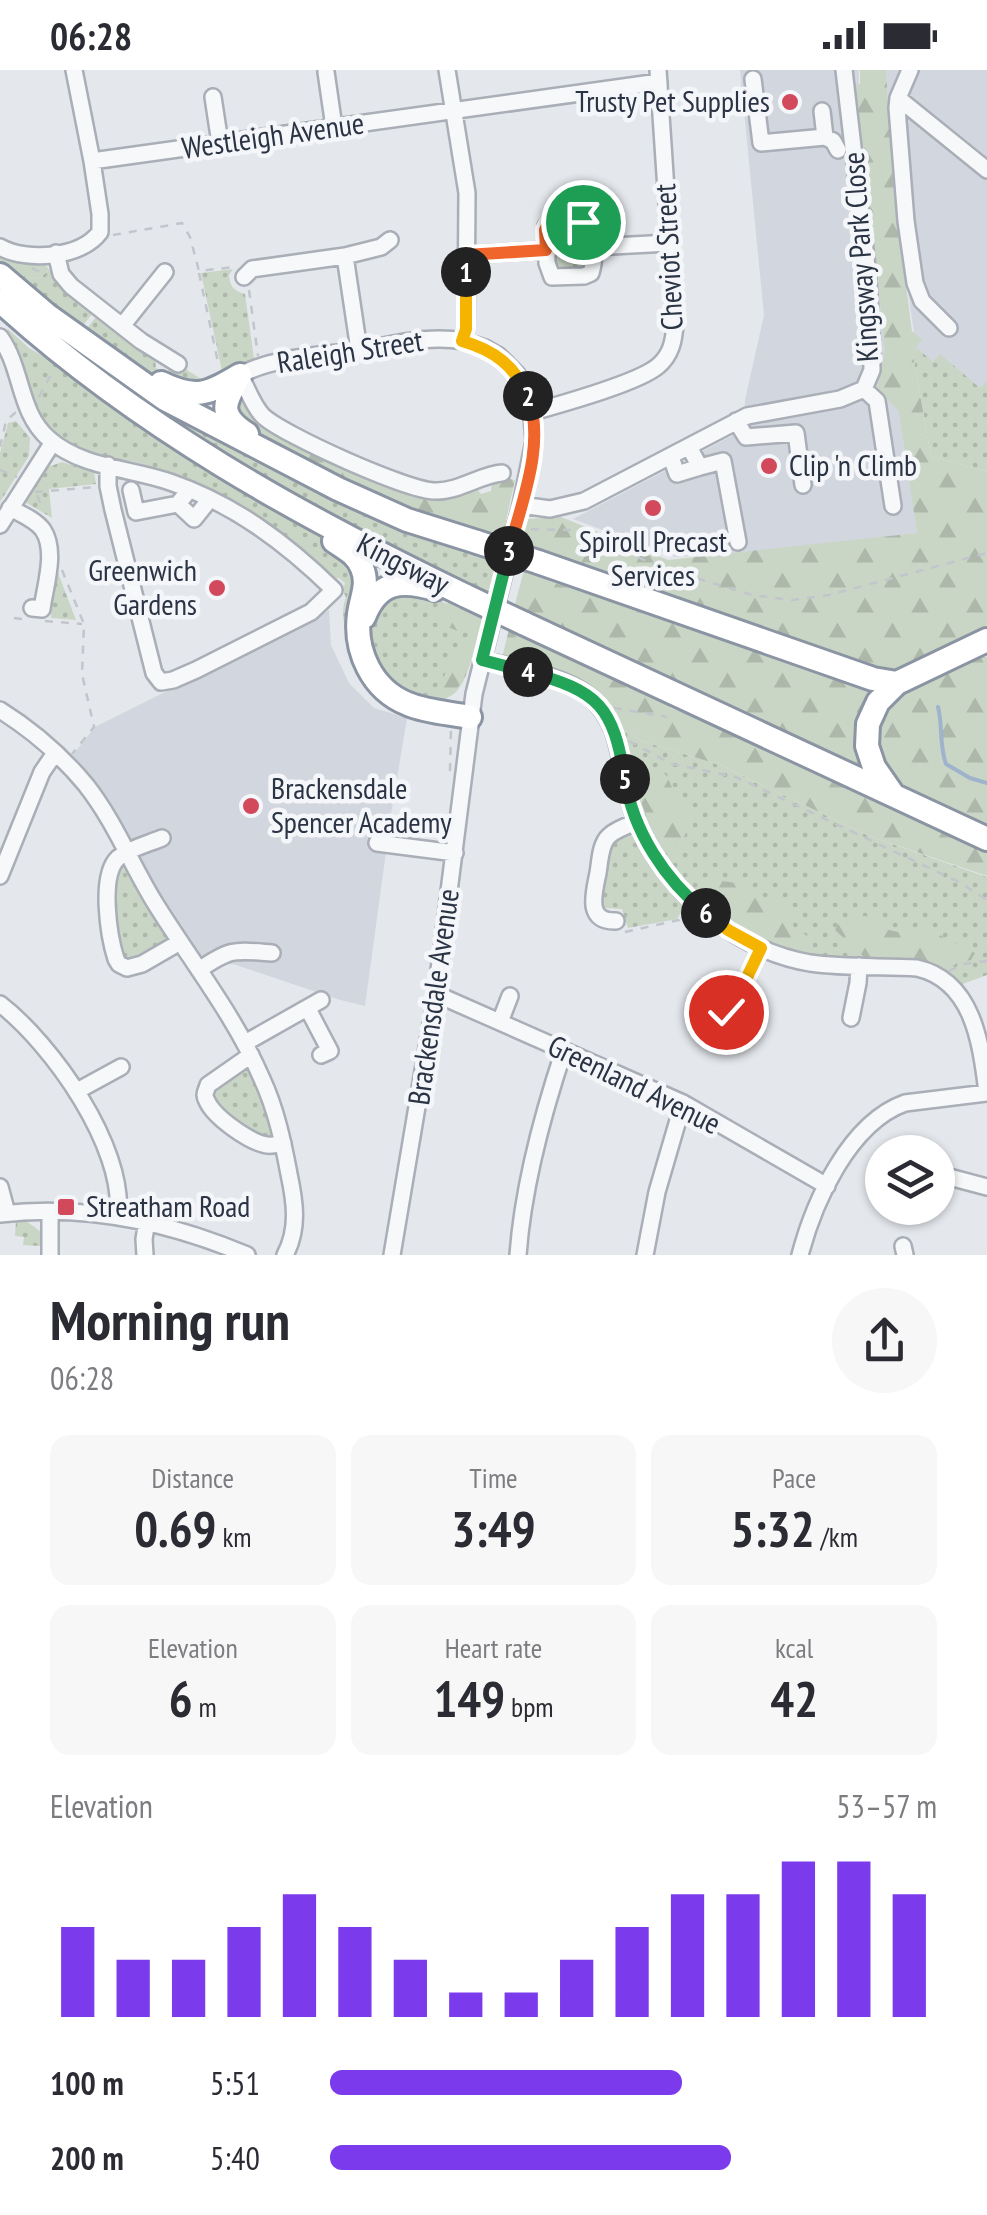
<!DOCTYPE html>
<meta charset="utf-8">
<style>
body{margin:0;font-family:"PT Sans Narrow",sans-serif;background:#f7f7f7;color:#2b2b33;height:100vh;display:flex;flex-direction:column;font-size:38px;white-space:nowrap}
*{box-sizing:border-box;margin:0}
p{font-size:32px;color:#7c7c81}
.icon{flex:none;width:55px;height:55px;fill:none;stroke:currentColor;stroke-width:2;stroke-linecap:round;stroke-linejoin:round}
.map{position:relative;height:1185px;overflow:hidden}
.details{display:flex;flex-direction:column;background:#fff;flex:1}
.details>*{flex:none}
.tools{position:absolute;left:865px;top:1065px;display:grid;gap:20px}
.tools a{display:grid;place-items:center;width:90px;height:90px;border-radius:50%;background:#fff;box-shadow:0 2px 8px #0004;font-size:50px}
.pin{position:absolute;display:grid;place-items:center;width:85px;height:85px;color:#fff;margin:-42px;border:5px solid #fff;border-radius:50%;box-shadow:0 2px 10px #0007}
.km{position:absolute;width:50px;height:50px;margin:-25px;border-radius:50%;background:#222;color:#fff;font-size:28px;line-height:50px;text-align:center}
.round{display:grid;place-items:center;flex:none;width:105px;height:105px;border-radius:52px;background:#f7f7f7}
.overview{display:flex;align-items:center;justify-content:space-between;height:170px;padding:0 50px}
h1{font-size:55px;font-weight:800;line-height:75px}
.figures{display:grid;grid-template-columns:repeat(3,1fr);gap:15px;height:170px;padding:10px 50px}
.figures div{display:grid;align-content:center;border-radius:20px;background:#f7f7f7;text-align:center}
.figures b{font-size:50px;font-weight:800}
.figures small{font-size:28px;font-weight:400}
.figures p{font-size:28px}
.chart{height:280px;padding:20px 50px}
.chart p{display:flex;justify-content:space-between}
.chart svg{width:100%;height:180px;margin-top:10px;stroke:#7c3aed;stroke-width:6}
ul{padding:0 50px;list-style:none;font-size:32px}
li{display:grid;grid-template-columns:160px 120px 1fr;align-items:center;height:75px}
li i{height:25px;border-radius:12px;background:#7c3aed}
.status{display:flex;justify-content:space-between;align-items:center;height:70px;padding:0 50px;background:#fff;direction:ltr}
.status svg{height:28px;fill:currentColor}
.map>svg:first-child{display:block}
.built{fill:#d2d6de}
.grass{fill:url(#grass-dots)}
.forest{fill:url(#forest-firs)}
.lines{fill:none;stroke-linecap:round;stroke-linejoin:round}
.stream{stroke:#9fb4cc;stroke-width:4}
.minor-casing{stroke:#a9aeb7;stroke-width:20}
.highway-casing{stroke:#8b94a3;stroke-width:28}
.path{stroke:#c2c5cb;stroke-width:2.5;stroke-dasharray:8 8;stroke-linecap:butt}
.minor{stroke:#f7f8fa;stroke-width:15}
.highway{stroke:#fff;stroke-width:22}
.highway-bridge-casing{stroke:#8b94a3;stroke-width:28;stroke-linecap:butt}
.highway-bridge{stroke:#fff;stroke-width:22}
.split-1-casing{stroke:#fff;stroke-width:20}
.split-2-casing{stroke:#fff;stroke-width:20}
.split-3-casing{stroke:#fff;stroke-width:20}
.split-4-casing{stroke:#fff;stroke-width:20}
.split-5-casing{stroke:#fff;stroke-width:20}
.split-6-casing{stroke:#fff;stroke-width:20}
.split-7-casing{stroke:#fff;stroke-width:20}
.split-1{stroke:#f0652b;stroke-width:12}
.split-2{stroke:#f5b400;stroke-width:12}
.split-3{stroke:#f0652b;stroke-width:12}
.split-4{stroke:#22a559;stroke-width:12}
.split-5{stroke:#22a559;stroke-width:12}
.split-6{stroke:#22a559;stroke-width:12}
.split-7{stroke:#f5b400;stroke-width:12}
.poi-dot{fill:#d1495b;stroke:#f4f6f9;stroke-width:4}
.labels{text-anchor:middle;stroke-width:9;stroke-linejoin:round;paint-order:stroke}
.poi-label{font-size:30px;fill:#2b3445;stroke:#f4f6f9;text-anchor:start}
.street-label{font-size:30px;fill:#2b3445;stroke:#f4f6f9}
</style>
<div class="status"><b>06:28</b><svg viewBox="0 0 49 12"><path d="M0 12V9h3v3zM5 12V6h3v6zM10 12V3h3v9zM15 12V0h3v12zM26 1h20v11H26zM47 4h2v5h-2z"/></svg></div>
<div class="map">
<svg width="987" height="1185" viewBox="0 0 987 1185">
<defs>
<pattern id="grass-dots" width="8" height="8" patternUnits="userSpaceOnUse" patternTransform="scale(2.5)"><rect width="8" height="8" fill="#c9d6c5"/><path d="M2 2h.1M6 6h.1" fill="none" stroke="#adb8ab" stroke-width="1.8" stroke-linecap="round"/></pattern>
<pattern id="forest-firs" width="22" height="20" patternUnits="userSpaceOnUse" patternTransform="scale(2.5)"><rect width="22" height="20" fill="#c9d6c5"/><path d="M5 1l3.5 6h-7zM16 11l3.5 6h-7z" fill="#adb8ab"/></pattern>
</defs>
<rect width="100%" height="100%" fill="#e4e7ec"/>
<path class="built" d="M740 0H859L858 46 878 167 917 463 746 483 676 487 573 449 743 360 745 330 764 245Z
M886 0H987V311L981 319 940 285 933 293 916 277 894 124Z
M329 540 331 575 349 613 374 638 407 648 387 768 438 775 436 789 386 782 365 936 337 929 233 894 222 895 208 901 177 856 147 806 119 751 100 721 71 687 95 657Z"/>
<path class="grass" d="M580 158 585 162 586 176 551 178 553 160Z
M587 180 588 194 583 200 557 202 551 183Z
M49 199C57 218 77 230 93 243L81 258 14 204 39 209Z
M233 199 229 205C230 217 234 221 245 224L254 289 231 299 222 301 201 203Z
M0 213 219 370 323 424 407 459 498 492 489 523 377 473 199 375 0 223Z
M99 243 155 288 156 298 163 302 181 296 201 309 208 319 156 306 85 261Z
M8 259 29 278 55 293 61 291C118 334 174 379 234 418 275 444 322 463 357 495L353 573 347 571C345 557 340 540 346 528L343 520 345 513 339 508 329 509C323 492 301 478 286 467 240 434 191 407 135 392 110 386 84 386 62 369 46 356 34 340 28 320 25 312 25 304 22 297 17 286 9 275 3 264Z
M916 277 933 292 940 284 980 318 987 311V402L931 386 913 285Z
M16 351 30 368 29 386 0 432V383L8 353Z
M62 392 94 402 96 414 49 419 52 448 20 429 37 401Z
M52 487 76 550 51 548Z
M396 518 413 519 482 549C476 568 470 608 456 622 436 641 394 620 380 602 372 593 370 570 367 558Z
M623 660 642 671 723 696 869 766 987 807V905L960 915 942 898 927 891C889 889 849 891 812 884 744 872 682 824 653 763 637 730 631 694 623 660Z
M621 764H630L636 770 663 815 684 837 677 849 628 858 622 839 604 838 598 834 609 775Z
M122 794H125L169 869 167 872 130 893 121 889C115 861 105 820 122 794Z
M247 997 251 998 274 1066 272 1068C246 1066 227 1045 211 1027L212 1019Z
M16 1150 26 1151 41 1162 40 1176 23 1175 24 1167 15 1166Z"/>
<path class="forest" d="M860 0H886L894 124 912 261 922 270 916 277 913 285 931 386 987 402V555L909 599 885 606 650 523 621 507 585 504 430 450 284 382 232 347 236 324 244 322 263 353 430 428 470 418 477 419 481 424 491 421 492 411 496 406 515 410 506 450 561 447 668 490 917 463 899 341 877 319 885 281 868 113 853 15 860 14Z
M0 185 23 193H43L49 199 39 209 14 204 0 195Z
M524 500 552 512 880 618 868 705 527 543 515 534Z
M448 533 482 549C475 573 467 630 434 632 432 632 418 629 417 628L420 624 434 626 435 619 441 615C448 588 467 589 470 561L460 562 441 554 438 546 441 539Z
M509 559 644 615 672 639 715 651 987 780V806L869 766 723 696 642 671 623 660 609 635 592 621 502 588Z
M979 586 987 587V759L897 715 878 686V659L889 635 905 621 954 594Z
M649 696 656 699 657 703H664C670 710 671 717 675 724 678 729 683 732 685 737 694 755 683 777 666 783L654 765 637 722 639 705Z
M715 810 743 814 764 827 778 831 785 839 795 859 806 865 810 872 801 882C769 874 739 858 713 837L714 830 709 811Z
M864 846 870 847 885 859 898 862 926 858 975 883 971 890 957 893 946 901 926 891 865 888 835 860 838 854 846 852 853 854Z"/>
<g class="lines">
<path class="stream" d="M938 637C943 656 939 675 946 694L970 708 987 713"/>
<defs>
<path id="minor" d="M910 0 898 28 987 100
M326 2 334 57
M753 9 761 73 825 67 833 71 838 80
M213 27 220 73
M898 28 897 38 906 151 915 213 922 231 949 258
M822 41 825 67
M92 91 659 12
M583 152 590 156C594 172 596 187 591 203L584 206 552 207 547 193 546 156Z
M0 177C27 192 81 188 100 162V144L92 91 74 0
M594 177 669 173
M56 183 61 204 71 216 141 271 178 294
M466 185 546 180
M345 186 381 177 390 170
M244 207 252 199 345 186 359 280
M122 256 165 202
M0 267C23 299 18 342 49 369 82 398 130 398 170 412 234 434 286 473 334 520L311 542 196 600 173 610 161 612 154 603 113 440 108 416V395
M463 271C427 264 389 276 354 281 317 286 274 287 240 305 247 318 253 336 263 346 283 365 408 421 435 421 458 422 482 404 502 403
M864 319 877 331 893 436
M533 342C561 334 638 313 658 296 671 285 674 271 675 254L658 0
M736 351 746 367 796 363 803 415
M689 377 700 397 723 391 738 472
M671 387 677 404 700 397
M131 420 136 442 178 434
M189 420 178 434 194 449 210 429
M521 435 550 439 584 431 747 346 840 329 864 319 872 300 871 257 867 197 844 0
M10 438C21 444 36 450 43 460 57 481 45 516 42 539L32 538
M0 455 53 372
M482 590C515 598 565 605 590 627 620 653 619 689 628 725 649 807 726 879 810 893 845 898 882 896 917 898 974 911 981 975 987 1022
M0 640C32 660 62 686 86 715 115 752 131 794 155 833 191 891 235 946 262 1009 276 1039 283 1072 289 1104 295 1132 299 1159 285 1185
M162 768C148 774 130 778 118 788 99 806 109 867 116 889L119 894 127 898 142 894 180 872
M377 773 455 783
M0 806 42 702 55 683
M616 851C585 852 594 823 598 803 600 792 600 774 609 766 616 759 629 755 637 752
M199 900C231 878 234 880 272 883
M740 922 747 932 746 942 739 946 727 944 723 935 724 927 731 923 740 922 761 878
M436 924 683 1033 827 1116
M0 934C52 974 125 1077 118 1145
M308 939 330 981 321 985
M851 948 858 913 859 896
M500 952 510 926
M245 973 321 930
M251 985 208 1015C206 1022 203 1024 207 1031 214 1047 249 1072 267 1075 272 1076 278 1074 283 1073
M77 1021 121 997
M938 1104 987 1117
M0 1117 7 1143
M0 1144C85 1134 169 1152 247 1185
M903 1176 905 1185
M50 1185V1142
M145 1185 144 1169 147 1151
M392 1185 436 924 474 624 521 435 534 371 531 334 517 304 499 286 485 278 463 271 466 259 467 123 447 0
M518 1185C523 1116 542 1046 564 980
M645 1185 657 1122 683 1033
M800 1185C814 1132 849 1053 905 1033L987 1023"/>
<path id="highway" d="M0 205 47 245 165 329 338 419 407 450 477 472
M0 231C137 356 300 446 466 526
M240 305C224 333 217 344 247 364
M161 313C196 330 208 324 240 305
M334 471C345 479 357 484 362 498 369 514 361 528 359 544 354 581 372 620 408 634 427 642 450 643 470 647
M538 492 873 609 897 613
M364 547C378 511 401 509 435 519
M523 553 987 769
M892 723 874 697 867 676 868 654 878 632 897 613 987 570"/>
</defs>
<use href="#minor" class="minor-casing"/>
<use href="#highway" class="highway-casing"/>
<path class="path" d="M113 165 182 153 190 167 199 201 234 197
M560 180 582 178
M32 198 47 206
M199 203 219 297
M249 220 258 286
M39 327 54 299
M0 377 6 351 16 342
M0 400 17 407
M35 422 96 417
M37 425 43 440
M531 459 569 460 588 465 660 497 752 525 792 530 829 525 987 483
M62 500 84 554 82 604 94 657 72 684
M14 548 22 549
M45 551 82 554
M614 638 667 647
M629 671 672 694 736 707 959 812 987 830
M450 701 451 659
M625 862 679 850 685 841
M949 901 963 894 987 891"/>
<use href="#minor" class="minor"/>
<use href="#highway" class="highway"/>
<defs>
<path id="highway-bridge" d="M477 472 538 492
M466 526 523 553"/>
</defs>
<use href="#highway-bridge" class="highway-bridge-casing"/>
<use href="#highway-bridge" class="highway-bridge"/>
</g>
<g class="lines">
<defs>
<path id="split-1" d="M466 202V185L546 180 545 160 548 154 583 152"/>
<path id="split-2" d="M466 202V259L462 271C494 280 515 296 528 326"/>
<path id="split-3" d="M509 481C521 433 546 375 528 326"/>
<path id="split-4" d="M509 481 482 590 528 602"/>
<path id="split-5" d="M528 602C599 621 613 636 625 709"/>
<path id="split-6" d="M625 709C633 761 665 810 706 843"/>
<path id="split-7" d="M706 843 728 860 761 878 740 922 730 923 724 927 723 935 726 942"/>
</defs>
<use href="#split-1" class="split-1-casing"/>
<use href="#split-2" class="split-2-casing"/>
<use href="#split-3" class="split-3-casing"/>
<use href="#split-4" class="split-4-casing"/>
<use href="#split-5" class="split-5-casing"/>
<use href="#split-6" class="split-6-casing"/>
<use href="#split-7" class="split-7-casing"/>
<use href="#split-1" class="split-1"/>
<use href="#split-2" class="split-2"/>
<use href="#split-3" class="split-3"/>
<use href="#split-4" class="split-4"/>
<use href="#split-5" class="split-5"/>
<use href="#split-6" class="split-6"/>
<use href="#split-7" class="split-7"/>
</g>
<g class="poi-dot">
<circle cx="790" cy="32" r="10"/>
<circle cx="769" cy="396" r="10"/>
<circle cx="653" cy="438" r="10"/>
<circle cx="217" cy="518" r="10"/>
<circle cx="251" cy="736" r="10"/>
<rect x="56" y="1127" width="20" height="20" rx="5"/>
</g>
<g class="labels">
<g class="poi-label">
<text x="770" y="42" text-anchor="end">Trusty Pet Supplies</text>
<text x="789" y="406">Clip 'n Climb</text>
<text x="653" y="482" text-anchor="middle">Spiroll Precast<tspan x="653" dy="34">Services</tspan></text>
<text x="197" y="511" text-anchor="end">Greenwich<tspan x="197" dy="34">Gardens</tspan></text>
<text x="271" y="729">Brackensdale<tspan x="271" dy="34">Spencer Academy</tspan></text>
<text x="86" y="1147">Streatham Road</text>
</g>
<g class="street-label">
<text transform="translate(273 66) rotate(-8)" y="10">Westleigh Avenue</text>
<text transform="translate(669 187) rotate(-93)" y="10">Cheviot Street</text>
<text transform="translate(861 187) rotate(-94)" y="10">Kingsway Park Close</text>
<text transform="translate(350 282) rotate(-9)" y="10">Raleigh Street</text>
<text transform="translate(403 494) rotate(27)" y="10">Kingsway</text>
<text transform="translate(434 927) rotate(-82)" y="10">Brackensdale Avenue</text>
<text transform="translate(634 1015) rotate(26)" y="10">Greenland Avenue</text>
</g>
</g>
</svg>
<div class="tools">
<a><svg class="icon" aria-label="layers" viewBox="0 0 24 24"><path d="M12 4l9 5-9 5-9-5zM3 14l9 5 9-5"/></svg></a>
</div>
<div class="pin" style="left:583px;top:152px;background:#1e9e55"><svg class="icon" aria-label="arrive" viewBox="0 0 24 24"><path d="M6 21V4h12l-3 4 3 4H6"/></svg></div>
<div class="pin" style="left:726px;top:942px;background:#d93025"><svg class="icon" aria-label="check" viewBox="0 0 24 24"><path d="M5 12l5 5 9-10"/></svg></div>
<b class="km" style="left:466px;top:202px">1</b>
<b class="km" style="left:528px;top:326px">2</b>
<b class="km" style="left:509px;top:481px">3</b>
<b class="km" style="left:528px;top:602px">4</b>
<b class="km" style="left:625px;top:709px">5</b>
<b class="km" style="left:706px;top:843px">6</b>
</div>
<section class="details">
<div class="overview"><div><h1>Morning run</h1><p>06:28</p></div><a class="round"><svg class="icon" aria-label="share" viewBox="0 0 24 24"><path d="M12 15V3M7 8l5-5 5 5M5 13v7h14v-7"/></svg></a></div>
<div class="figures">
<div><p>Distance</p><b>0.69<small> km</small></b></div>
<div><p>Time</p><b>3:49</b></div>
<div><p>Pace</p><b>5:32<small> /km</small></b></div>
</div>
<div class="figures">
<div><p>Elevation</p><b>6<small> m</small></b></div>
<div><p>Heart rate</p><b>149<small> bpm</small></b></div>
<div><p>kcal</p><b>42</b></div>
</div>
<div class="chart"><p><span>Elevation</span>53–57 m</p>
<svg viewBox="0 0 160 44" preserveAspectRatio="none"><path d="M5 44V22M15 44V30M25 44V30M35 44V22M45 44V14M55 44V22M65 44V30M75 44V38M85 44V38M95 44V30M105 44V22M115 44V14M125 44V14M135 44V6M145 44V6M155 44V14"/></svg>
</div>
<ul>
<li><b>100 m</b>5:51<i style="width:58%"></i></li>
<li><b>200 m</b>5:40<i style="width:66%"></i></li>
</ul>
</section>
